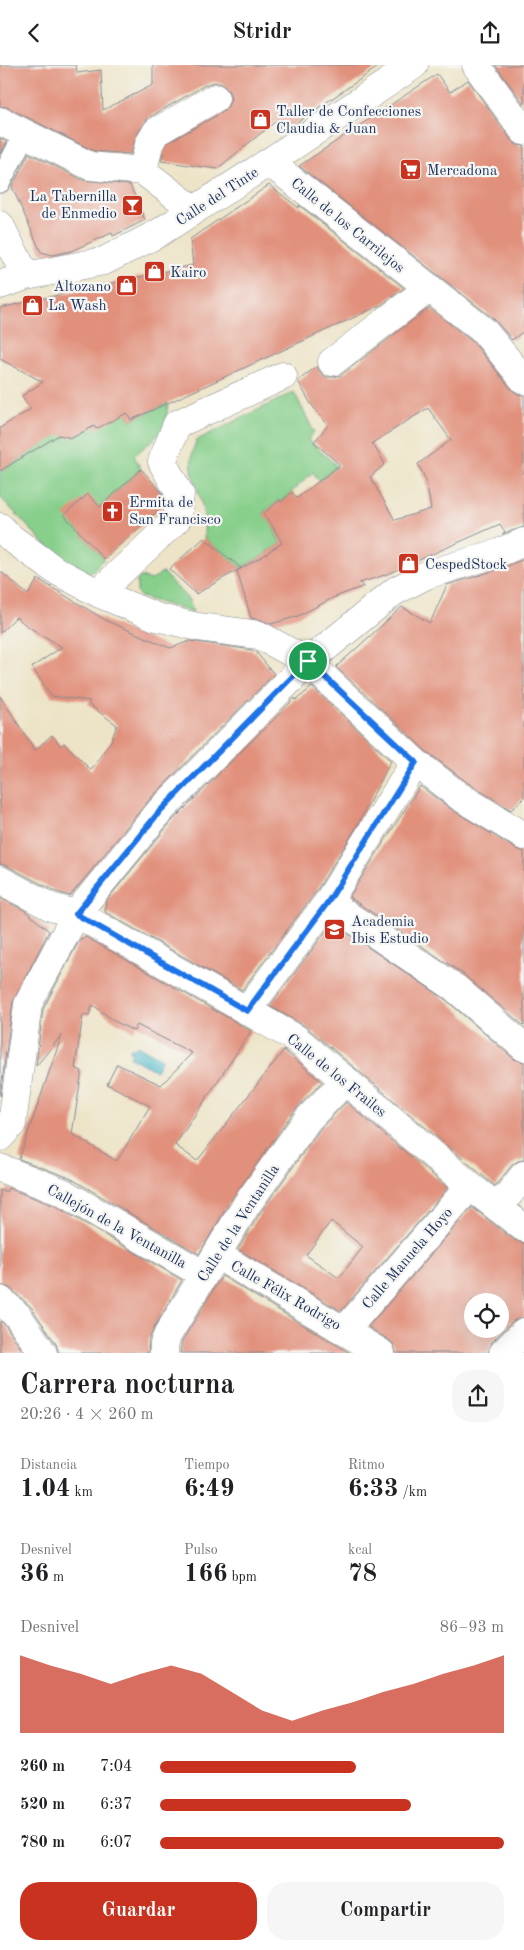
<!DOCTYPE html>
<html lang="es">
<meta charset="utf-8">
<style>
body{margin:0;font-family:"Old Standard TT",serif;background:#f6f6f6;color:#202124;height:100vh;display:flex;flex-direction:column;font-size:19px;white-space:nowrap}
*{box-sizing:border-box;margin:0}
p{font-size:16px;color:#757577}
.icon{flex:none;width:28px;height:28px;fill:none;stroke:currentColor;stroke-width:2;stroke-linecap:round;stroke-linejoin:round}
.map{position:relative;height:1288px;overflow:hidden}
.drawer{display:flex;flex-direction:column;background:#fff;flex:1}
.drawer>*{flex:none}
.controls{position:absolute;left:464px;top:1228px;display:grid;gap:10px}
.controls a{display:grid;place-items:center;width:45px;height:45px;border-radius:50%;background:#fff;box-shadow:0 5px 20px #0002;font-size:25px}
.pin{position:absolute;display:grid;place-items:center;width:42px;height:42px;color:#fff;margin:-21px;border:2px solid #fff;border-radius:50%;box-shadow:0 1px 5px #0007}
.round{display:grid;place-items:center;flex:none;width:52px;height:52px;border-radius:20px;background:#f6f6f6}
.head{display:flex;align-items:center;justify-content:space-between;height:85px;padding:0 20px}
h1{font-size:28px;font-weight:600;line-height:38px}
.metrics{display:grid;grid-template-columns:repeat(3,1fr);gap:8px;height:85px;padding:5px 20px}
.metrics div{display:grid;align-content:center}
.metrics b{font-size:25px;font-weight:600}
.metrics small{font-size:14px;font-weight:400}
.metrics p{font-size:14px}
.chart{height:140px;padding:10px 20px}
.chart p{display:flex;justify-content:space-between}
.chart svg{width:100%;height:90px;margin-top:5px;fill:#c8321e;opacity:.7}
.action{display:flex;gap:10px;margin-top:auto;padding:10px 20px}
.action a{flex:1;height:58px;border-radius:20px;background:#c8321e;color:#fff;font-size:20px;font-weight:600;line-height:58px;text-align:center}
.action a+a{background:#f6f6f6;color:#202124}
ul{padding:0 20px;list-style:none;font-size:16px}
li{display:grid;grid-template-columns:80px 60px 1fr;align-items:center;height:38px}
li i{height:12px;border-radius:6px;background:#c8321e}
header{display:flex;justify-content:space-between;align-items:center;height:65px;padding:0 20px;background:#fff;font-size:22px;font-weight:600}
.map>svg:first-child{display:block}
.green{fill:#87cf8b;stroke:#517f74}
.water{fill:#4cb8c8;stroke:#347493}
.building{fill:#e1907c;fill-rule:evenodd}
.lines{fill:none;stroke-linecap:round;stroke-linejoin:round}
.pedestrian-casing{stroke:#848a92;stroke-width:23}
.minor-casing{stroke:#848a92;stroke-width:29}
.pedestrian{stroke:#fff;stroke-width:21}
.minor{stroke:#fff;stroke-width:28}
.route-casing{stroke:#fff;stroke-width:10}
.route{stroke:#1a73e8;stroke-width:6}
.labels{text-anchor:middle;stroke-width:4.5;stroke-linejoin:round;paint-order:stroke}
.poi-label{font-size:15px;fill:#1b2f5e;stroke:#f6f6f2;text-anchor:start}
.street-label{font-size:15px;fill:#1b2f5e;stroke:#f6f6f2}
</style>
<header><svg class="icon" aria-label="back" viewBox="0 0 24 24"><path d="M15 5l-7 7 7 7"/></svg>Stridr<svg class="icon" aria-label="share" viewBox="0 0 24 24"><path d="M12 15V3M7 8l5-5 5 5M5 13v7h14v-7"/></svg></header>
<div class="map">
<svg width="524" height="1288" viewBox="0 0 524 1288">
<rect width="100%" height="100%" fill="#f6f6f2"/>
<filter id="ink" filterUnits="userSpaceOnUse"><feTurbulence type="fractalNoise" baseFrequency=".02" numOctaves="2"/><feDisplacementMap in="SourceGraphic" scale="10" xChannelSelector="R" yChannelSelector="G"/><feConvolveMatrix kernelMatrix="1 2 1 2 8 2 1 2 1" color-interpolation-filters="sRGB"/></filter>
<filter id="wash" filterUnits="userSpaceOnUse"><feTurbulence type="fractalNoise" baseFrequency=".0096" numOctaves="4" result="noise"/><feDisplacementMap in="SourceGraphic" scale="20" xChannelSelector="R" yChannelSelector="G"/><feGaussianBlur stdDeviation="1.12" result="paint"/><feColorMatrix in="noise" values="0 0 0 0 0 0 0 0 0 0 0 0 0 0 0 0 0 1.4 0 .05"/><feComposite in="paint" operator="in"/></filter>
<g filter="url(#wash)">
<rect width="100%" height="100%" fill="#ede4c7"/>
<path class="green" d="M294 327 314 367 308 375 337 401 319 416 313 407 281 437 279 435 263 448 272 460 281 479 268 486V488L241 503 204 473C204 464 205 455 203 446 199 418 183 402 197 375Z
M168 338 165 364 134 391 141 404 100 442 65 450 104 494 88 510 56 491 0 432V407L59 369 72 373 125 345 131 355Z
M162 507 189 535 193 547 141 532 137 528V516L140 512 152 515Z"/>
<path class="water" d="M137 980 162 994 156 1006 130 992 132 987 129 986 131 983H134Z"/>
<g id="blocks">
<path class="building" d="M0 0H76L77 8 101 5 103 45 153 20V0H381L283 67 276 56 217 104 161 96 164 85 167 78 223 47 228 41 231 33 228 25 222 19 215 17 207 19 148 53 136 71 131 89 94 86 7 42 0 41Z
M495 0H524V39Z
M437 9 450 27 468 15 511 75 517 80 524 81V266L512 275 494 254 299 101Z
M0 73 7 77 0 90Z
M29 88 83 115 130 120 145 155 113 171 112 168 71 186 53 190 41 187 12 122Z
M269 120 299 143V140L404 223 381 240 131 355 127 348 96 364 94 361 72 373 59 370 0 406V363L31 344 22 331 43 317 0 294V243L193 200 190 174Z
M429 243 473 277 512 325 518 329 524 330V462L502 469 505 467 500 459 385 510 359 518 364 521 335 532 298 551 271 559 261 555 251 553 237 506 268 488V487L282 478 272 460 263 449 280 435 281 437 292 427 297 433 340 400 314 377 328 360 311 339 298 316 317 301 320 307 326 312H333L341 310ZM428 343 451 375 418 399 426 415 431 444 395 455 370 412 385 399 372 378Z
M141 404 159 424 164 432 163 441 104 494 64 450 88 429 100 442Z
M204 473 241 503 196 529 169 504Z
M524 494V733L511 745 468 718 425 685 336 602 402 542 430 558 447 520 503 503Z
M0 506 28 530 38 514 107 556 170 583 190 576 252 585 256 587 274 609 149 735 70 831 57 827 7 801 0 799V631L35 685 52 670 61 681 64 678 91 705 111 676 117 660 88 639 90 636 51 631 32 602 62 582 27 561 16 552 0 568Z
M312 622 391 696 353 768 315 828 242 925 105 847 106 836 172 756 295 633 296 635Z
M420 721 451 744 516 784 524 787V961L463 909 349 832Z
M0 833 24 845 49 866 13 937 0 1031Z
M332 858 445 934 514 994 524 997V1095L518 1096 512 1100 495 1121 305 961 270 941Z
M86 872 251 966 175 1080 197 1096 284 985 322 1017 295 1045 234 1130 199 1189 70 1113 19 1094 62 970 36 1001 43 944 80 874ZM93 940 116 957 134 966 137 960 192 988 161 1020 117 999 107 1019 150 1041 117 1096 72 1069 82 1006 75 1003 83 950H89Z
M346 1037 448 1123 341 1246 238 1184 260 1148 320 1064ZM331 1156 363 1182 339 1213 306 1190Z
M8 1123 55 1141 182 1215 154 1263 149 1274 148 1288H59L56 1279 31 1242 10 1223 0 1220V1125L6 1127Z
M472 1142 514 1175 524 1178V1252L513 1256 492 1277 488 1288H396L394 1280 389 1275 368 1262ZM472 1236H500V1264H472Z
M222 1211 350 1288H180L182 1276Z
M0 1256 6 1261 24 1288H0Z"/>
</g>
</g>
<g filter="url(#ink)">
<use href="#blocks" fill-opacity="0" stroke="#848a92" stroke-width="1"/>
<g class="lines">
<defs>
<path id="pedestrian" d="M0 117 25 68"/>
<path id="minor" d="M476 0 524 66
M0 56 90 101 143 106 194 145
M269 97 484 266 524 315
M143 106 149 79 156 67 215 33
M0 160 26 211
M0 220 26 211 104 196 157 169 269 97 414 0
M332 297 428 224
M0 462 11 473 55 505 98 528 156 552 198 562 259 570 308 597 415 697 459 731 524 771
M98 528 177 454 180 429 162 397 177 359 283 311
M0 815 51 842 76 849 91 857 295 973 470 1121 524 1163
M328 837 454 922 524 982
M247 945 328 837 415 697
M0 1072 12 1059 28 939 76 849 160 746 308 597 395 526 426 510 498 488 524 477
M0 1103 62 1127 204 1210
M498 1143 524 1110
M217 1190 381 1288
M0 1235 18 1251 43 1288
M345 1265 470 1121
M164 1288V1279L168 1269 247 1139 308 1054 346 1015
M503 1288 524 1267"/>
</defs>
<use href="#pedestrian" class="pedestrian-casing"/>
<use href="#minor" class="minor-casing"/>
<use href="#pedestrian" class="pedestrian"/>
<use href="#minor" class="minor"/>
</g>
</g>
<g class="lines" filter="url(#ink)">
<defs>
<path id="route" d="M308 596 416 697 328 837 247 946 76 849 160 746Z"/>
</defs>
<use href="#route" class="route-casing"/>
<use href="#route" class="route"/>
</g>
<defs>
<symbol id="shop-square" viewBox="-11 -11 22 22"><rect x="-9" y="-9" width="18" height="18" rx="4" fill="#c8321e" stroke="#f6f6f2"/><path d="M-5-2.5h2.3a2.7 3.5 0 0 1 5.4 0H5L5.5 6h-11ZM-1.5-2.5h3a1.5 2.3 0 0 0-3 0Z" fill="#fff"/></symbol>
<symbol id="supermarket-square" viewBox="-11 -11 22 22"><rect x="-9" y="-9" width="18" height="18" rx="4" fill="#c8321e" stroke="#f6f6f2"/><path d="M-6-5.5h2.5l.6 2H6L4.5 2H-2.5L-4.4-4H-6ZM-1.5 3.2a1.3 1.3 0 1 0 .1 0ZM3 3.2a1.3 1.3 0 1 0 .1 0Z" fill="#fff"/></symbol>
<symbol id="bar-square" viewBox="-11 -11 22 22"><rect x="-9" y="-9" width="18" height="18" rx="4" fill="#c8321e" stroke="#f6f6f2"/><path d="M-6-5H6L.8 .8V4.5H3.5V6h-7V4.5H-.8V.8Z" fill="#fff"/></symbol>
<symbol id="church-square" viewBox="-11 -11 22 22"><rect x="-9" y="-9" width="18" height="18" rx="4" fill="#c8321e" stroke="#f6f6f2"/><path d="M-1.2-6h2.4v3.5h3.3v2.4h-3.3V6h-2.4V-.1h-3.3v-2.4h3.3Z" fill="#fff"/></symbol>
<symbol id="school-square" viewBox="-11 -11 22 22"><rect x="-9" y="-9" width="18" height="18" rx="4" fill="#c8321e" stroke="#f6f6f2"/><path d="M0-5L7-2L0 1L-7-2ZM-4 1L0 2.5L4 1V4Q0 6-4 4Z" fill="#fff"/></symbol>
</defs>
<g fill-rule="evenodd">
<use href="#shop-square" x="248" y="42" width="25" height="25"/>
<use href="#supermarket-square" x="398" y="92" width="25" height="25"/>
<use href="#bar-square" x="120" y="128" width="25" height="25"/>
<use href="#shop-square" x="142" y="194" width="25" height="25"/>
<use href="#shop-square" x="114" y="208" width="25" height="25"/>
<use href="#shop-square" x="20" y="228" width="25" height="25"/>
<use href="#church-square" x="100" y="434" width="25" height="25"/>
<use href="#shop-square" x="396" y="486" width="25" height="25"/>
<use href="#school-square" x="322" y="852" width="25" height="25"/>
</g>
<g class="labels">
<g class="poi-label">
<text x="276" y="51">Taller de Confecciones<tspan x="276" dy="17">Claudia &amp; Juan</tspan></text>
<text x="427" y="110">Mercadona</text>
<text x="117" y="136" text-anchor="end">La Tabernilla<tspan x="117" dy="17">de Enmedio</tspan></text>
<text x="170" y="212">Kairo</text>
<text x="111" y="226" text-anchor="end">Altozano</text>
<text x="48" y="245">La Wash</text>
<text x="129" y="442">Ermita de<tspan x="129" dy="17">San Francisco</tspan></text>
<text x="425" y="504">CespedStock</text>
<text x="351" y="861">Academia<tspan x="351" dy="17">Ibis Estudio</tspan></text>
</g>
<g class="street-label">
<text transform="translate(217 131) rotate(-33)" y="5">Calle del Tinte</text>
<text transform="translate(348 160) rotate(39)" y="5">Calle de los Carrilejos</text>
<text transform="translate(337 1010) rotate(39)" y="5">Calle de los Frailes</text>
<text transform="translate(238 1158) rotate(-57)" y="5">Calle de la Ventanilla</text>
<text transform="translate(117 1161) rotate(29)" y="5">Callejón de la Ventanilla</text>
<text transform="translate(407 1193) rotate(-49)" y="5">Calle Manuela Hoyo</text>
<text transform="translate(286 1230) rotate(30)" y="5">Calle Félix Rodrigo</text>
</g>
</g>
</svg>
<div class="controls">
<a><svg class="icon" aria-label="locate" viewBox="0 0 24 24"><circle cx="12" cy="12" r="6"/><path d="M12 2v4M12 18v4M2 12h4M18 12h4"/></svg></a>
</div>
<div class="pin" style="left:308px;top:596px;background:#1e9e55"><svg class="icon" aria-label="arrive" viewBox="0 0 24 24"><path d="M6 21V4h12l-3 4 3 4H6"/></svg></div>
</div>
<section class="drawer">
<div class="head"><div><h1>Carrera nocturna</h1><p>20:26 · 4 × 260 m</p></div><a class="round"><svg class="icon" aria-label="share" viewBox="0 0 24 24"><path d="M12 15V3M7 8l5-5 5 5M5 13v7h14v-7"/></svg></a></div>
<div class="metrics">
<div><p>Distancia</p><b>1.04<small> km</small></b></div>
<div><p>Tiempo</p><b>6:49</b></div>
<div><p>Ritmo</p><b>6:33<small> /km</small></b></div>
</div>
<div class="metrics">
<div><p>Desnivel</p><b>36<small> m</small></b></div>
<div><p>Pulso</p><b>166<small> bpm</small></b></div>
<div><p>kcal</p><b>78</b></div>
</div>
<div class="chart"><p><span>Desnivel</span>86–93 m</p>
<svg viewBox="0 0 160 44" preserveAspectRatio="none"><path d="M0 44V6L10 11L20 15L30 20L40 15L50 11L60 15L70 24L80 33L90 38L100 33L110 29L120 24L130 20L140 15L150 11L160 6V44z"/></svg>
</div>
<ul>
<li><b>260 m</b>7:04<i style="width:57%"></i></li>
<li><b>520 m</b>6:37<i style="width:73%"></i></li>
<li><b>780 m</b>6:07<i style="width:100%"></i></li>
</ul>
<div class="action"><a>Guardar</a><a>Compartir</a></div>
</section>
